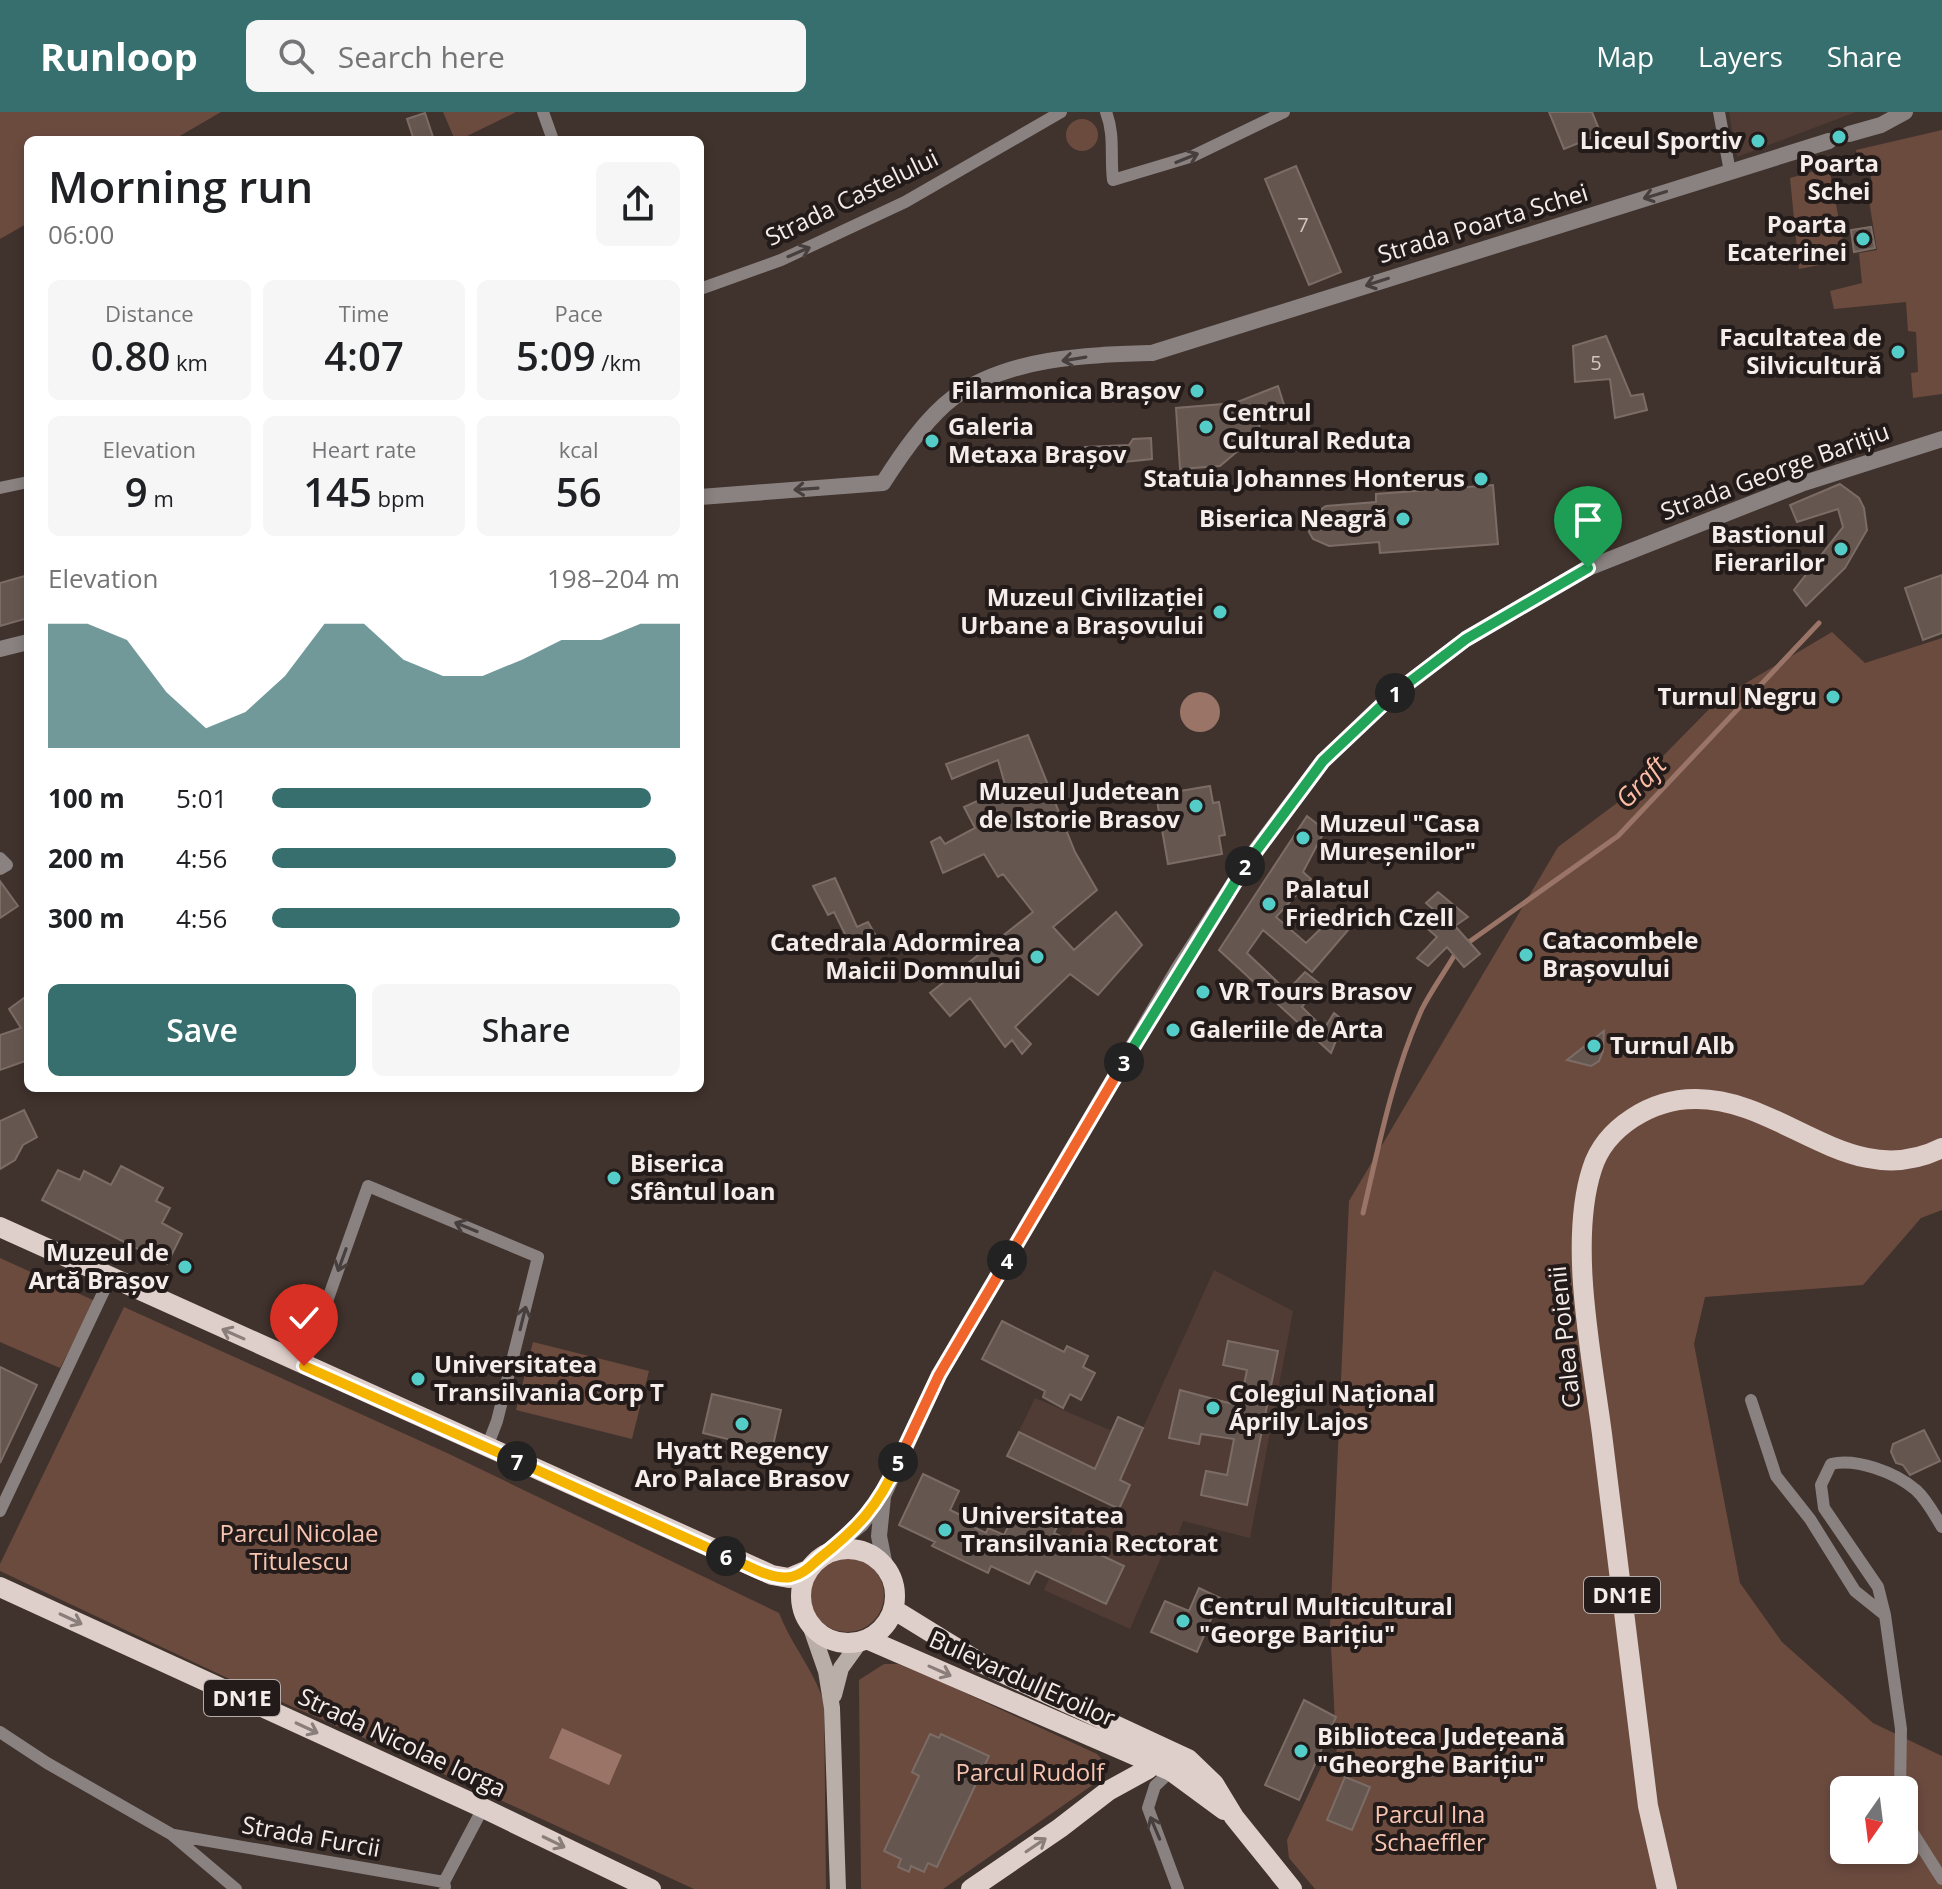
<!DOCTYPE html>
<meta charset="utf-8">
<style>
body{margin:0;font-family:"Open Sans",sans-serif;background:#f6f6f6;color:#202124;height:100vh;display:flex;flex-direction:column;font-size:30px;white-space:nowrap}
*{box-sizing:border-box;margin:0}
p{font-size:26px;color:#757577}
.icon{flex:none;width:44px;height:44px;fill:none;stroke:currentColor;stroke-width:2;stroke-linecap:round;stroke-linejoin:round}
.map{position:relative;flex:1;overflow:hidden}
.drawer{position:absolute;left:24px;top:24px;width:680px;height:956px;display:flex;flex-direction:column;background:#fff;border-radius:12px;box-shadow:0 4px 12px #0003}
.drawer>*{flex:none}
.needle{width:52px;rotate:194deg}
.fabs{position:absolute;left:1830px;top:1664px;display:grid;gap:16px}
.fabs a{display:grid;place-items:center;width:88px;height:88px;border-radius:12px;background:#fff;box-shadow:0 4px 12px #0003;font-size:40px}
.pin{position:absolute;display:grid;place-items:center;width:68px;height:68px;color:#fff;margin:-82px -34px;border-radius:50% 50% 50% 0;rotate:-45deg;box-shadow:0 0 8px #0007}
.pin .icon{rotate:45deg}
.km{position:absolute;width:40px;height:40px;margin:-20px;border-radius:50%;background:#222;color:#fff;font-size:22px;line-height:40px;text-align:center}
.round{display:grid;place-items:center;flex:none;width:84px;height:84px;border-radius:12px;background:#f6f6f6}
.overview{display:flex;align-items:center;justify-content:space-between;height:136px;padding:0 24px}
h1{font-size:44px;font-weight:600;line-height:60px}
.figures{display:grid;grid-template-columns:repeat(3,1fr);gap:12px;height:136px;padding:8px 24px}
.figures div{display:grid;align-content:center;border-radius:12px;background:#f6f6f6;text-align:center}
.figures b{font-size:40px;font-weight:600}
.figures small{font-size:22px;font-weight:400}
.figures p{font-size:22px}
.chart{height:224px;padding:16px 24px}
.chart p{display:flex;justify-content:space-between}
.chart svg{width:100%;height:144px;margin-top:8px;fill:#376e6e;opacity:.7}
.cta{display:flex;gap:16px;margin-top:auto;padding:16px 24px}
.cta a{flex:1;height:92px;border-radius:12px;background:#376e6e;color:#fff;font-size:32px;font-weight:600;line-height:92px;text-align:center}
.cta a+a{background:#f6f6f6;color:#202124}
ul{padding:0 24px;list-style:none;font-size:26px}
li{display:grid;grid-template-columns:128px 96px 1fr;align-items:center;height:60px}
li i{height:20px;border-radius:10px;background:#376e6e}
header{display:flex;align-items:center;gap:48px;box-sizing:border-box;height:112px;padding:0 40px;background:#376e6e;color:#fff}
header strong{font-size:38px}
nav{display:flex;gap:44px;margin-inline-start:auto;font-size:28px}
.search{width:560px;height:72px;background:#f6f6f6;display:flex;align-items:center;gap:20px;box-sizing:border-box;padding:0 28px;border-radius:12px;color:#757577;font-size:30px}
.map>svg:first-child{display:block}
.built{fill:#503c35}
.green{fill:#6c4b3f;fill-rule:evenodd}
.water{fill:#9a7567}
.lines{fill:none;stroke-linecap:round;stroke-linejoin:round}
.stream{stroke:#9a7567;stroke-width:5}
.building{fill:#665650;stroke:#7c6c66;stroke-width:2}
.minor{stroke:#8a8280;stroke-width:12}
.tertiary{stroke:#8a8280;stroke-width:16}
.secondary{stroke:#baaea9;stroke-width:16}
.primary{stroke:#dfcfca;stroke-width:20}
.oneway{stroke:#463f3d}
.oneway2{stroke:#8a7e7a}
.split-1-casing{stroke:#fff;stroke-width:16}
.split-2-casing{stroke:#fff;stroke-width:16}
.split-3-casing{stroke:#fff;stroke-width:16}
.split-4-casing{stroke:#fff;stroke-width:16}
.split-5-casing{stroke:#fff;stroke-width:16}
.split-6-casing{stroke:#fff;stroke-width:16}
.split-7-casing{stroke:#fff;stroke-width:16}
.split-8-casing{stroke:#fff;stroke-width:16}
.split-1{stroke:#22a559;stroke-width:10}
.split-2{stroke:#22a559;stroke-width:10}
.split-3{stroke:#22a559;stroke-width:10}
.split-4{stroke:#f0652b;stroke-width:10}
.split-5{stroke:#f0652b;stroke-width:10}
.split-6{stroke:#f5b400;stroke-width:10}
.split-7{stroke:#f5b400;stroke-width:10}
.split-8{stroke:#f5b400;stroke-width:10}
.poi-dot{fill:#54cdc8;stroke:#221b19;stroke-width:3}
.labels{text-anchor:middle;stroke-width:8;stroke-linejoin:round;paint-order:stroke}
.number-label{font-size:20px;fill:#d2c6c3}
.shield{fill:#221b19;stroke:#b6adab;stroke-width:2}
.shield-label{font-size:22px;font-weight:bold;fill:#f6ece9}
.poi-label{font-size:24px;font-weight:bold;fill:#f6ece9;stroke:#221b19;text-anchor:start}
.street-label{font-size:24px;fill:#f6ece9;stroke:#221b19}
.park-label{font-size:24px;fill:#f9c5b2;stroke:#221b19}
.water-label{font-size:26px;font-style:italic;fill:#fdbda5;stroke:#221b19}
</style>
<header>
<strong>Runloop</strong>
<div class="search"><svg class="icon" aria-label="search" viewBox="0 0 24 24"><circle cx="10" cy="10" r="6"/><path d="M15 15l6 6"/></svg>Search here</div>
<nav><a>Map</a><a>Layers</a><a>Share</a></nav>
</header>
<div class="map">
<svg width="1942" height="1777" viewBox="0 0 1942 1777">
<rect width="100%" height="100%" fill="#40322c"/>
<path class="built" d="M1729 0H1856L1737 45Z
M1214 1158 1293 1199 1250 1426 1183 1409 1171 1444 1163 1441 1130 1517 1044 1478 1079 1402 1113 1417 1119 1397 1007 1344 1035 1286 1112 1319 1118 1305 1143 1316Z"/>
<path class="green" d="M0 0H221L173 28H28V111L0 127Z
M443 0H516L459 28H455Z
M1066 23a16 16 0 1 1 32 0a16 16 0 1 1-32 0Z
M1942 18V282L1913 286 1911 261 1918 260 1916 220 1908 219 1906 190 1834 197 1830 179 1862 171 1859 141 1877 138 1867 76 1872 74 1870 58H1864L1861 44H1857L1856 38Z
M1829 55 1844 135 1830 138V151L1799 157 1790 66Z
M1832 520 1865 551 1942 526V1098L1921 1106 1863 1173 1705 1185 1694 1232 1740 1471 1782 1530 1873 1611 1942 1644V1777H1315L1289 1746 1287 1728 1323 1651 1335 1652 1337 1648 1330 1515 1349 1089 1558 735 1617 691 1719 587ZM1844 1678H1904V1738H1844Z
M0 1146 95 1189 60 1256 0 1230Z
M124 1195 447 1341 779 1501C792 1534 812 1555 824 1590L826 1777H694L387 1636 238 1571 0 1459V1452Z
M533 1230 649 1259 632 1327 516 1298Z
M810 1483a37 37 0 1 1 74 0a37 37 0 1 1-74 0Z
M884 1552H898L948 1573 1097 1642 1107 1653 1104 1665 943 1777H861L859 1568ZM941 1622 989 1644 924 1760 911 1754 908 1759 898 1755 901 1747 884 1739 919 1664 912 1660Z"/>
<path class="water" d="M1180 600a20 20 0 1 1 40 0a20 20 0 1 1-40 0Z
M562 1616 622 1643 609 1673 549 1646Z"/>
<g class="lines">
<path class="stream" d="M1469 830 1618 724 1819 511
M1363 1101C1379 1033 1393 961 1422 897 1431 879 1444 861 1454 844"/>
</g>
<path class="building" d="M1549 0H1592L1601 22 1564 37Z
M425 1 434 28H414L407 7Z
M1296 54 1341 160 1309 173 1265 67Z
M1871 115 1875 136 1854 140 1851 118Z
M1606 224 1631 284 1643 282 1647 298 1615 306 1610 267 1575 270 1573 234Z
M1278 274 1286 299 1259 310 1260 320 1220 354 1180 357 1176 296 1235 291Z
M1151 326 1152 347 1085 354V335L1129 333 1133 327Z
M1840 372 1859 386 1864 396 1867 418 1845 456 1806 494 1794 478 1843 415 1838 397 1797 410 1790 393Z
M1493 373 1498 432 1380 441 1379 430 1329 434 1313 427 1309 420 1312 403 1326 394 1376 390V382Z
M28 463V506L0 514V471Z
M1942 463V521L1923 528 1905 476Z
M1028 623 1075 740 1097 778 1053 815 1074 838 1116 800 1142 833 1098 883 1070 862 1015 915 1031 932 1022 942 1012 928 1005 935 970 886 950 904 930 881 1033 800 1003 762 998 765 984 742 943 761 931 730 940 725 945 732 975 716 964 695 1006 676 998 648 952 667 946 652Z
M1210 674 1213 691 1219 690 1225 723 1219 724 1222 742 1168 752 1156 683Z
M1307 704 1325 718 1303 760 1311 767 1276 805 1306 831 1337 801 1349 817 1312 860 1263 818 1247 841 1287 879 1305 860 1320 872 1302 895 1324 917 1334 901 1344 909 1331 941 1219 838Z
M835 766 857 815 868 810 879 829 850 832 834 800 828 803 813 774Z
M0 769 18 794 0 806Z
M1438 780 1468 805 1455 814 1480 842 1464 855 1447 835 1428 854 1417 846 1437 825 1429 818 1443 806 1426 791Z
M28 883V948L0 958V923L21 916 9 897Z
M1604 919 1603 939 1599 949 1591 954 1567 948Z
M24 998 37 1025 23 1033 15 1048 0 1057V1009Z
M121 1054 163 1076 156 1089 170 1096 162 1111 182 1122 167 1152 42 1088 58 1058 80 1068 84 1059 111 1073Z
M1002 1209 1064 1240 1067 1234 1088 1244 1083 1255 1095 1261 1081 1288 1070 1282 1063 1296 1043 1285 1045 1279 982 1247Z
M1228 1229 1278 1239 1247 1393 1201 1383 1206 1359 1227 1363 1234 1327 1201 1322 1199 1332 1169 1326 1180 1278 1240 1294 1247 1258 1223 1253Z
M0 1255 37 1273 0 1351Z
M712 1282 781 1298 772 1338 703 1321Z
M1118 1305 1143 1316 1120 1368 1130 1373 1119 1397 1007 1344 1019 1320 1095 1357Z
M1924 1318 1940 1349 1910 1363 1903 1353 1896 1351 1891 1340 1893 1332Z
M923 1362 959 1379 950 1398 965 1405 963 1410 986 1421 988 1416 1004 1423 1017 1396 1057 1415 1054 1421 1124 1454 1106 1492 1036 1459 1029 1472 991 1454 988 1461 932 1434 935 1430 899 1413Z
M1199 1476 1220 1486 1197 1540 1151 1520 1165 1489 1189 1499Z
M1304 1588 1336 1605 1299 1688 1265 1673Z
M930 1622 939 1626 941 1622 989 1644 937 1755 928 1751 924 1760 911 1754 909 1760 898 1755 901 1747 884 1739 919 1664 912 1660Z
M1345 1665 1370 1675 1352 1718 1327 1708Z"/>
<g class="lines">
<path class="minor" d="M543 0 553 28
M1106 0C1115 23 1110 44 1113 68L1193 44 1284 0
M1719 0 1730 60
M700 177 781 148 905 90 1061 0
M0 376 28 370
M0 746 7 753 0 757
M304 1254 368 1074 538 1145 497 1309 487 1335
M1751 1288 1776 1364 1810 1407 1855 1479 1885 1503
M0 1399 110 1166
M0 1620 47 1651 171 1722 236 1777
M1171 1659 1155 1674 1148 1696 1178 1777
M1900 1678 1901 1617 1885 1503 1878 1475 1824 1396 1821 1373 1831 1352C1856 1346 1895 1360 1916 1378 1927 1388 1934 1402 1942 1415
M1904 1700 1911 1718 1942 1767
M174 1723 444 1770
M445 1775 444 1770 483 1696"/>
<path class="tertiary" d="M1849 22 1881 13 1905 0
M700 385 883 371C902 341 926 306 954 285 1009 245 1087 243 1152 241L1829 29
M0 537 28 530
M883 1385 879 1424 885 1454
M822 1444 861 1412 883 1384 939 1263 1179 856 1253 742 1323 649 1389 586 1466 527 1588 456 1801 372 1942 327"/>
<path class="secondary" d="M810 1513 826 1559 832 1596 838 1777
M834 1583 841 1556 859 1531"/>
<path class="primary" d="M0 1115 772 1463 789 1466 808 1458
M801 1484a47 47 0 1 1 94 0a47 47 0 1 1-94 0Z
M0 1475 483 1696 651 1777
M893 1497 979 1550 1188 1647 1214 1672 1234 1705 1292 1777
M869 1528 1171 1659 1224 1698
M971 1777 1060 1716 1108 1679 1148 1657 1161 1645
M1667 1777 1648 1694C1633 1570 1617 1446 1602 1322 1592 1245 1568 1131 1592 1057 1605 1015 1652 987 1695 987 1783 986 1851 1082 1942 1036"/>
</g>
<defs><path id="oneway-shaft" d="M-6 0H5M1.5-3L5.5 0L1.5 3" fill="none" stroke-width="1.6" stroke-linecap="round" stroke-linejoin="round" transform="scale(2)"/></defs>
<g class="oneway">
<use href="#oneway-shaft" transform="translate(1187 46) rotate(-22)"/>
<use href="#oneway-shaft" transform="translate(1655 83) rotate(163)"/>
<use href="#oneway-shaft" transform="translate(799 140) rotate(-23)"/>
<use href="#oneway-shaft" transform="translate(1377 170) rotate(162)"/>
<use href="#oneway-shaft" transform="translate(1074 247) rotate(171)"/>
<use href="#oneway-shaft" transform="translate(806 377) rotate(176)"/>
<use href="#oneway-shaft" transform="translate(466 1115) rotate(-158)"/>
<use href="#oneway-shaft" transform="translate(342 1148) rotate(110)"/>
<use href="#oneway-shaft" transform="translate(523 1206) rotate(-76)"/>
<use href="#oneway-shaft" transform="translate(1155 1716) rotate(-113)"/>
</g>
<g class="oneway2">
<use href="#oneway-shaft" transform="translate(233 1222) rotate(-156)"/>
<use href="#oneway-shaft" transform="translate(71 1507) rotate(25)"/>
<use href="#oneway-shaft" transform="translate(940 1559) rotate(24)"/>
<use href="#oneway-shaft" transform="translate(307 1616) rotate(25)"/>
<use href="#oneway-shaft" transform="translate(554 1730) rotate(26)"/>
<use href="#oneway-shaft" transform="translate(1036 1733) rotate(-34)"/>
</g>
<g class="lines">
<defs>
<path id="split-1" d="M1395 581 1466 527 1588 456"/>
<path id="split-2" d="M1245 754 1323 649 1395 581"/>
<path id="split-3" d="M1124 950 1245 754"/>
<path id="split-4" d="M1007 1148 1124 950"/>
<path id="split-5" d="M898 1350 939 1263 1007 1148"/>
<path id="split-6" d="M726 1444C744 1451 771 1469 791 1465 804 1462 811 1453 821 1445 859 1415 878 1394 898 1350"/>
<path id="split-7" d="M517 1349 726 1444"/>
<path id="split-8" d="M304 1254 517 1349"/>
</defs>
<use href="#split-1" class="split-1-casing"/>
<use href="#split-2" class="split-2-casing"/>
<use href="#split-3" class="split-3-casing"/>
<use href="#split-4" class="split-4-casing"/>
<use href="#split-5" class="split-5-casing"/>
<use href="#split-6" class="split-6-casing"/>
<use href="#split-7" class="split-7-casing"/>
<use href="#split-8" class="split-8-casing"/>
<use href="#split-1" class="split-1"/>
<use href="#split-2" class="split-2"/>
<use href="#split-3" class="split-3"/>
<use href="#split-4" class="split-4"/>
<use href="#split-5" class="split-5"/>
<use href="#split-6" class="split-6"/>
<use href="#split-7" class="split-7"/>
<use href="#split-8" class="split-8"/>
</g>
<g class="poi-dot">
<circle cx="1839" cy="25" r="8"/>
<circle cx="1758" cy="29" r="8"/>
<circle cx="1863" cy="127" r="8"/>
<circle cx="1898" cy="240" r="8"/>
<circle cx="1197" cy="279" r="8"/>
<circle cx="1206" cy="315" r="8"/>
<circle cx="932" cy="329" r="8"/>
<circle cx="1481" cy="367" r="8"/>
<circle cx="1403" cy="407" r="8"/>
<circle cx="1841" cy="437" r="8"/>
<circle cx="1220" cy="500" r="8"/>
<circle cx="1833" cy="585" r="8"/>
<circle cx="1196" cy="694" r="8"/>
<circle cx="1303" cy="726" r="8"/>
<circle cx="1269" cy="792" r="8"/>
<circle cx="1526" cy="843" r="8"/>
<circle cx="1037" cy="845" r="8"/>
<circle cx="1203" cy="880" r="8"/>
<circle cx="1173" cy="918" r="8"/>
<circle cx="1594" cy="934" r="8"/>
<circle cx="614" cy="1066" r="8"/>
<circle cx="185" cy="1155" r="8"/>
<circle cx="418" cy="1267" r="8"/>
<circle cx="1213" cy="1296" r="8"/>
<circle cx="742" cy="1312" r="8"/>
<circle cx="945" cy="1418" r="8"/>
<circle cx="1183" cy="1509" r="8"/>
<circle cx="1301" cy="1639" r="8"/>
</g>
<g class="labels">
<g class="number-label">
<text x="1303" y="120">7</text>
<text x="1596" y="258">5</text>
</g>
<g class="shield">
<rect x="1584" y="1465" width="76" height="36" rx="6"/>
<rect x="204" y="1568" width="76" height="36" rx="6"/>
</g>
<g class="shield-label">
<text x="1622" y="1491">DN1E</text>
<text x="242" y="1594">DN1E</text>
</g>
<g class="poi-label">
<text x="1742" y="37" text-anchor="end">Liceul Sportiv</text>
<text x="1839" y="60" text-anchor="middle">Poarta<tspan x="1839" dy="28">Schei</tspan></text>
<text x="1847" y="121" text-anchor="end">Poarta<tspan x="1847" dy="28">Ecaterinei</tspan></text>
<text x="1882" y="234" text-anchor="end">Facultatea de<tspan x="1882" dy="28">Silvicultură</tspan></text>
<text x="1181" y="287" text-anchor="end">Filarmonica Brașov</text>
<text x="1222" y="309">Centrul<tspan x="1222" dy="28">Cultural Reduta</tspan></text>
<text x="948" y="323">Galeria<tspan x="948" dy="28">Metaxa Brașov</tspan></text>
<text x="1465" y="375" text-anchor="end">Statuia Johannes Honterus</text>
<text x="1387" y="415" text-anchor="end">Biserica Neagră</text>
<text x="1825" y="431" text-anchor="end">Bastionul<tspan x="1825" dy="28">Fierarilor</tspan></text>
<text x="1204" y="494" text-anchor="end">Muzeul Civilizației<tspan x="1204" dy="28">Urbane a Brașovului</tspan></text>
<text x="1817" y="593" text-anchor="end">Turnul Negru</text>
<text x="1180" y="688" text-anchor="end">Muzeul Judetean<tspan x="1180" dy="28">de Istorie Brasov</tspan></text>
<text x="1319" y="720">Muzeul "Casa<tspan x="1319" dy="28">Mureșenilor"</tspan></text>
<text x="1285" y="786">Palatul<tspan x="1285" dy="28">Friedrich Czell</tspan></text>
<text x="1542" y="837">Catacombele<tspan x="1542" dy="28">Brașovului</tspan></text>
<text x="1021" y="839" text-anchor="end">Catedrala Adormirea<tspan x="1021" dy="28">Maicii Domnului</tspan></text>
<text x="1219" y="888">VR Tours Brasov</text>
<text x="1189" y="926">Galeriile de Arta</text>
<text x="1610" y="942">Turnul Alb</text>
<text x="630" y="1060">Biserica<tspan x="630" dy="28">Sfântul Ioan</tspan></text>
<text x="169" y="1149" text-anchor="end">Muzeul de<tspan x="169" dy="28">Artă Brașov</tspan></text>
<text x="434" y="1261">Universitatea<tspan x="434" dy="28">Transilvania Corp T</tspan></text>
<text x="1229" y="1290">Colegiul Național<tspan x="1229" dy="28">Áprily Lajos</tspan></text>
<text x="742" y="1347" text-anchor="middle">Hyatt Regency<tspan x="742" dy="28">Aro Palace Brasov</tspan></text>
<text x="961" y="1412">Universitatea<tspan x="961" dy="28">Transilvania Rectorat</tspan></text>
<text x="1199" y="1503">Centrul Multicultural<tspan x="1199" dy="28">"George Barițiu"</tspan></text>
<text x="1317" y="1633">Biblioteca Județeană<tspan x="1317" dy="28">"Gheorghe Barițiu"</tspan></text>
</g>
<g class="street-label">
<text transform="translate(852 86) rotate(-26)" y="8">Strada Castelului</text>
<text transform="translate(1483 112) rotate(-17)" y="8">Strada Poarta Schei</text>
<text transform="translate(1775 360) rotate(-20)" y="8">Strada George Barițiu</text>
<text transform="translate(1565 1225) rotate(-96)" y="8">Calea Poienii</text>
<text transform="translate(1022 1567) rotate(24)" y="8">Bulevardul Eroilor</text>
<text transform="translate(402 1631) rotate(25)" y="8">Strada Nicolae Iorga</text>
<text transform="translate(311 1725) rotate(10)" y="8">Strada Furcii</text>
</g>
<g class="park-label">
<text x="299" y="1430">Parcul Nicolae<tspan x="299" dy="28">Titulescu</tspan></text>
<text x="1030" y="1669">Parcul Rudolf</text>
<text x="1430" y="1711">Parcul Ina<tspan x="1430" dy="28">Schaeffler</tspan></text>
</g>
<g class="water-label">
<text transform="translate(1641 670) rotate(-47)" y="9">Graft</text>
</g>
</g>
</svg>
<div class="fabs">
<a><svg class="needle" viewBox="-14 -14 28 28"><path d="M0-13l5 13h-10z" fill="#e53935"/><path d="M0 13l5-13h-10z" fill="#757577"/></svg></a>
</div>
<div class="pin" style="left:1588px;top:456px;background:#1e9e55"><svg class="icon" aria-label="arrive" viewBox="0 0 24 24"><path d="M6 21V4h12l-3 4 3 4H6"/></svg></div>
<div class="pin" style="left:304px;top:1254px;background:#d93025"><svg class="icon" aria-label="check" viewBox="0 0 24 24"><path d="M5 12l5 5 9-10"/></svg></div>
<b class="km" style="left:1395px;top:581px">1</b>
<b class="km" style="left:1245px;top:754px">2</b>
<b class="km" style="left:1124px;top:950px">3</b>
<b class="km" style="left:1007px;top:1148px">4</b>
<b class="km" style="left:898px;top:1350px">5</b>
<b class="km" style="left:726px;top:1444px">6</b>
<b class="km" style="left:517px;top:1349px">7</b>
<section class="drawer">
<div class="overview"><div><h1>Morning run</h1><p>06:00</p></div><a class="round"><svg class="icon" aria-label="share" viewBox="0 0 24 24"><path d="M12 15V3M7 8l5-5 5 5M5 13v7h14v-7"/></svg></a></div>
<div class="figures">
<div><p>Distance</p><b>0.80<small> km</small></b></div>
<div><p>Time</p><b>4:07</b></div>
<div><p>Pace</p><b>5:09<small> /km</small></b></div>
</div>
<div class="figures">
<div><p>Elevation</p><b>9<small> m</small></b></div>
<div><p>Heart rate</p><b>145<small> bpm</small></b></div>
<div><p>kcal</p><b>56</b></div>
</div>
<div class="chart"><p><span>Elevation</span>198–204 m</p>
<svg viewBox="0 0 160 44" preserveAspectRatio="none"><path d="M0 44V6L10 6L20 11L30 27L40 38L50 33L60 22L70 6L80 6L90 17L100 22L110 22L120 17L130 11L140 11L150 6L160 6V44z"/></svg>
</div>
<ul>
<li><b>100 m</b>5:01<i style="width:93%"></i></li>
<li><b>200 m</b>4:56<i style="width:99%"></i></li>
<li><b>300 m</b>4:56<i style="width:100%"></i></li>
</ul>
<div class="cta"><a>Save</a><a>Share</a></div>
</section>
</div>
